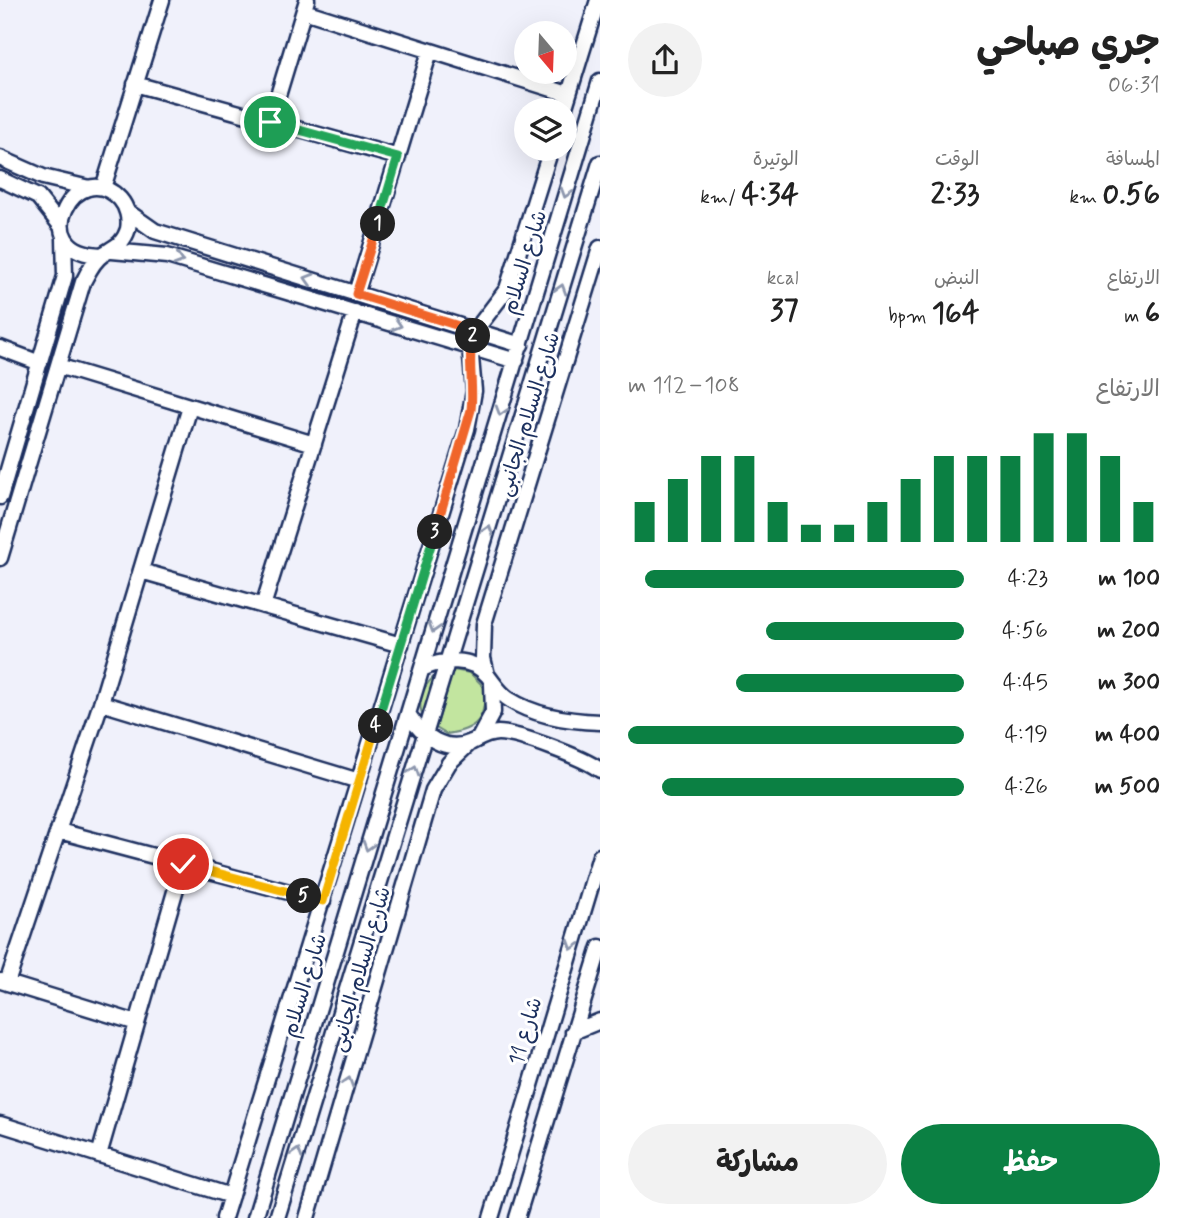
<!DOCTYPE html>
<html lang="ar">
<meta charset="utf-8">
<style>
body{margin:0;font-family:Mynerve,"Playpen Sans Arabic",sans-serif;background:#f2f2f2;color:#222;direction:rtl;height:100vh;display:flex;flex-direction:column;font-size:26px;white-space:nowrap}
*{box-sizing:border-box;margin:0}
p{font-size:23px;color:#767676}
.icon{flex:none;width:38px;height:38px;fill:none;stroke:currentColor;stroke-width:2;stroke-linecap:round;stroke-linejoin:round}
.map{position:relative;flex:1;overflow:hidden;direction:ltr}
.details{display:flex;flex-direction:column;background:#fff;width:588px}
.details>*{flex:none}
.needle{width:46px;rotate:161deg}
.buttons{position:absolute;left:514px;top:21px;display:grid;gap:14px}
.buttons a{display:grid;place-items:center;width:63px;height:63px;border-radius:50%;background:#fff;box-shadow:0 7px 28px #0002;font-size:35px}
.pin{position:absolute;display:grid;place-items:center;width:60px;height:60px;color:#fff;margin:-30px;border:4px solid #fff;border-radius:50%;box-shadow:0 2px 7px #0007}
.km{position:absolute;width:35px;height:35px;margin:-18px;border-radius:50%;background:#222;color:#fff;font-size:19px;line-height:35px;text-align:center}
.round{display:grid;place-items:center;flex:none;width:74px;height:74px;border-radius:37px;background:#f2f2f2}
.overview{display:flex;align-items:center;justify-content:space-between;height:119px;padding:0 28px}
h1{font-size:38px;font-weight:700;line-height:52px}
.stats{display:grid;grid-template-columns:repeat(3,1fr);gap:10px;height:119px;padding:7px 28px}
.stats div{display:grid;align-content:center}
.stats b{font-size:30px;font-weight:700}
.stats small{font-size:19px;font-weight:400}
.stats p{font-size:19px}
.chart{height:196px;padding:14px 28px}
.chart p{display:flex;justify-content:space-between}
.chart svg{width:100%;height:126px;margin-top:7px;stroke:#0b8043;stroke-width:6}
.cta{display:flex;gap:14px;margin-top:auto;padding:14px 28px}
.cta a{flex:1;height:80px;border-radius:42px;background:#0b8043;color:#fff;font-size:28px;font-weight:700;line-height:80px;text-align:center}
.cta a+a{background:#f2f2f2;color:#222}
ul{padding:0 28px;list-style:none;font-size:23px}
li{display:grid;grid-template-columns:112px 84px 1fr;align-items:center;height:52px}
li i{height:18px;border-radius:9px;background:#0b8043}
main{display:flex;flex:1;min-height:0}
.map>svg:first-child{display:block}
.green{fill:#c2e59f;stroke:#6e8a7e;stroke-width:2}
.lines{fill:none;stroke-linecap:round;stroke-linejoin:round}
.minor-casing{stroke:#1b2f5e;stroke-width:19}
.minor{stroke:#fff;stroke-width:14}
.oneway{stroke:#8d97ae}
.split-1-casing{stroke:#fff;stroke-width:14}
.split-2-casing{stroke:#fff;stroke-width:14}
.split-3-casing{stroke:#fff;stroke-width:14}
.split-4-casing{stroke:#fff;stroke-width:14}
.split-5-casing{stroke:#fff;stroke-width:14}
.split-6-casing{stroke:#fff;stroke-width:14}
.split-1{stroke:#22a559;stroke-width:9}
.split-2{stroke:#f0652b;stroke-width:9}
.split-3{stroke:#f0652b;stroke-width:9}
.split-4{stroke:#22a559;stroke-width:9}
.split-5{stroke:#f5b400;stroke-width:9}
.split-6{stroke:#f5b400;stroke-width:9}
.labels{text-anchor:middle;stroke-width:6;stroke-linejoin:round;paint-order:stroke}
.street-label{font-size:21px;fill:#1b2f5e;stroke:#fff}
</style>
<main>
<section class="details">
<div class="overview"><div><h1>جري صباحي</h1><p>06:31</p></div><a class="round"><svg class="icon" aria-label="share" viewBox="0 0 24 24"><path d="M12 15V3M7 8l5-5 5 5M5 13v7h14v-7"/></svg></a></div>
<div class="stats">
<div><p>المسافة</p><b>0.56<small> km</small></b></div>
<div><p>الوقت</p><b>2:33</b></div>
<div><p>الوتيرة</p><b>4:34<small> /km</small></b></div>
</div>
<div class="stats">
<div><p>الارتفاع</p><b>6<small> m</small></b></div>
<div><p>النبض</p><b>164<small> bpm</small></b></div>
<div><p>kcal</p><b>37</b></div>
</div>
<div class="chart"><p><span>الارتفاع</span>108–112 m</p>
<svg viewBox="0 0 160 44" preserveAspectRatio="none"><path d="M5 44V30M15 44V22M25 44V14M35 44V14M45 44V30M55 44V38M65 44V38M75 44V30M85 44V22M95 44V14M105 44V14M115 44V14M125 44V6M135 44V6M145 44V14M155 44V30"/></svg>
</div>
<ul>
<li><b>100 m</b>4:23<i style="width:95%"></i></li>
<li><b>200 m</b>4:56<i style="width:59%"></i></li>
<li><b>300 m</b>4:45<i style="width:68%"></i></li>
<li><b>400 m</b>4:19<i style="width:100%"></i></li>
<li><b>500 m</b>4:26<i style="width:90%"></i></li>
</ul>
<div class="cta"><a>حفظ</a><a>مشاركة</a></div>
</section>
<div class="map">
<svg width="600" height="1218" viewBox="0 0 600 1218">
<rect width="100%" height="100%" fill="#f0f1fb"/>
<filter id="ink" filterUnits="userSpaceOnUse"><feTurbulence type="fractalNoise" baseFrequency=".0143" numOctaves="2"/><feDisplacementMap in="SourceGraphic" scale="14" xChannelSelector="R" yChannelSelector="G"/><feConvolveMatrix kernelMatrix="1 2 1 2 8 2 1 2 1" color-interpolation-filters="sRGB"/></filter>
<g filter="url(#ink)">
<path class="green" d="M441 670 425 723C414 699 423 685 441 670Z
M453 670 470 673 484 687C487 719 477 730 446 734L436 728Z"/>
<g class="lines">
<defs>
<path id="minor" d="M304 11 568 94
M135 84 398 157
M564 110 598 0
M270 122 307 0
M0 158 43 177 89 188
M0 179 38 197 61 226
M103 188 162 0
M128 212 155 231 521 345
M112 251 167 256 516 361
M356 294 430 51
M0 348 40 363
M58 366 314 444
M0 497 65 276 64 238
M0 558 83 282C88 273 93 261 102 255 114 247 123 245 128 229 130 219 127 207 120 199 77 153 23 253 102 255
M141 571 401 645
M263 606 355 312
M422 669C442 659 472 656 488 676 495 685 500 694 510 700 535 716 571 721 600 722
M487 675 483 658 484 624 600 248
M101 703 359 781
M408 714C422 736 445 754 472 742 480 738 488 733 498 733 518 733 584 758 600 770
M479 738 493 712 492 684
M59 831 323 901
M1 981 137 1023
M7 983 101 703 190 407
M573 1032 600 1021
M0 1124 231 1196
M99 1155 183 864
M224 1218 467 429 474 391 470 347 475 331 507 289 551 149
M255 1218 600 81
M277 1218 600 163
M307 1218 433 790 449 763 471 742
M491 1218 600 856
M517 1218 600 947"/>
</defs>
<use href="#minor" class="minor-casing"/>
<use href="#minor" class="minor"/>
</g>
<defs><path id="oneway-chevron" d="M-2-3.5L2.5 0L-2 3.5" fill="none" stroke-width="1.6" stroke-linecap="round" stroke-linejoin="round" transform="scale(1.75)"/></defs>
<g class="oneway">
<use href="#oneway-chevron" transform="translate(566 193) rotate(107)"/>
<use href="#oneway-chevron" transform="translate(179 260) rotate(17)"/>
<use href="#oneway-chevron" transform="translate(309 279) rotate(-163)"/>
<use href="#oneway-chevron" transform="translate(561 289) rotate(-73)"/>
<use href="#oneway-chevron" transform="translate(397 325) rotate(17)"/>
<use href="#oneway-chevron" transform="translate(501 411) rotate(107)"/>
<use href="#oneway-chevron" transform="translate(488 530) rotate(-73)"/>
<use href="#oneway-chevron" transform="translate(434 628) rotate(107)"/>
<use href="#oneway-chevron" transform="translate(414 771) rotate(-72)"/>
<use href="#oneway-chevron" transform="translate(368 846) rotate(107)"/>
<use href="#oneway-chevron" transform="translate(573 945) rotate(107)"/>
<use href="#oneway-chevron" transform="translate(348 1082) rotate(-73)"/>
<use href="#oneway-chevron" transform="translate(297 1153) rotate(-73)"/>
</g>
</g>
<g class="lines" filter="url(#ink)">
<defs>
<path id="split-1" d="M270 122 398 157 378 224"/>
<path id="split-2" d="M378 224 356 294 475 331 473 336"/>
<path id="split-3" d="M435 532 471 410C474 386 467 359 473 336"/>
<path id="split-4" d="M376 726 435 532"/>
<path id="split-5" d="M304 896 323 901 376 726"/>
<path id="split-6" d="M183 864 304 896"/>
</defs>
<use href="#split-1" class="split-1-casing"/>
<use href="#split-2" class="split-2-casing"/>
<use href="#split-3" class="split-3-casing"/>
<use href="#split-4" class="split-4-casing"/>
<use href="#split-5" class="split-5-casing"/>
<use href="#split-6" class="split-6-casing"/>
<use href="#split-1" class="split-1"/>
<use href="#split-2" class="split-2"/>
<use href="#split-3" class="split-3"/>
<use href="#split-4" class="split-4"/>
<use href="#split-5" class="split-5"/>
<use href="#split-6" class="split-6"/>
</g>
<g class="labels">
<g class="street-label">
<text transform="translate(524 262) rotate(-73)" y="7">شارع السلام</text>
<text transform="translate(528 414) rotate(-73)" y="7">شارع السلام الجانبى</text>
<text transform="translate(360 969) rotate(-74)" y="7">شارع السلام الجانبى</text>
<text transform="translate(304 985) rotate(-73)" y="7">شارع السلام</text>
<text transform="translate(525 1031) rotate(-73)" y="7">شارع 11</text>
</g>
</g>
</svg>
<div class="buttons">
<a><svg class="needle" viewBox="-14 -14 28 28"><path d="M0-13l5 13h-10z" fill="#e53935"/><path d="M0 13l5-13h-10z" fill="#767676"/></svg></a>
<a><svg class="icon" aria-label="layers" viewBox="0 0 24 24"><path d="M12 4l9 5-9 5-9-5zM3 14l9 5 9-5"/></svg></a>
</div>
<div class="pin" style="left:270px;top:122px;background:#1e9e55"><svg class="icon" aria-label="arrive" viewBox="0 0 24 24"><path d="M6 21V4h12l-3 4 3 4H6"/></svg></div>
<div class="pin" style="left:183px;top:864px;background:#d93025"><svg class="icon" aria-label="check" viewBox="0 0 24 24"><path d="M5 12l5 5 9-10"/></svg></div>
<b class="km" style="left:378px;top:224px">1</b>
<b class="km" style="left:473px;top:336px">2</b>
<b class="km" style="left:435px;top:532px">3</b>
<b class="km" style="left:376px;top:726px">4</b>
<b class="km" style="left:304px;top:896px">5</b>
</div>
</main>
